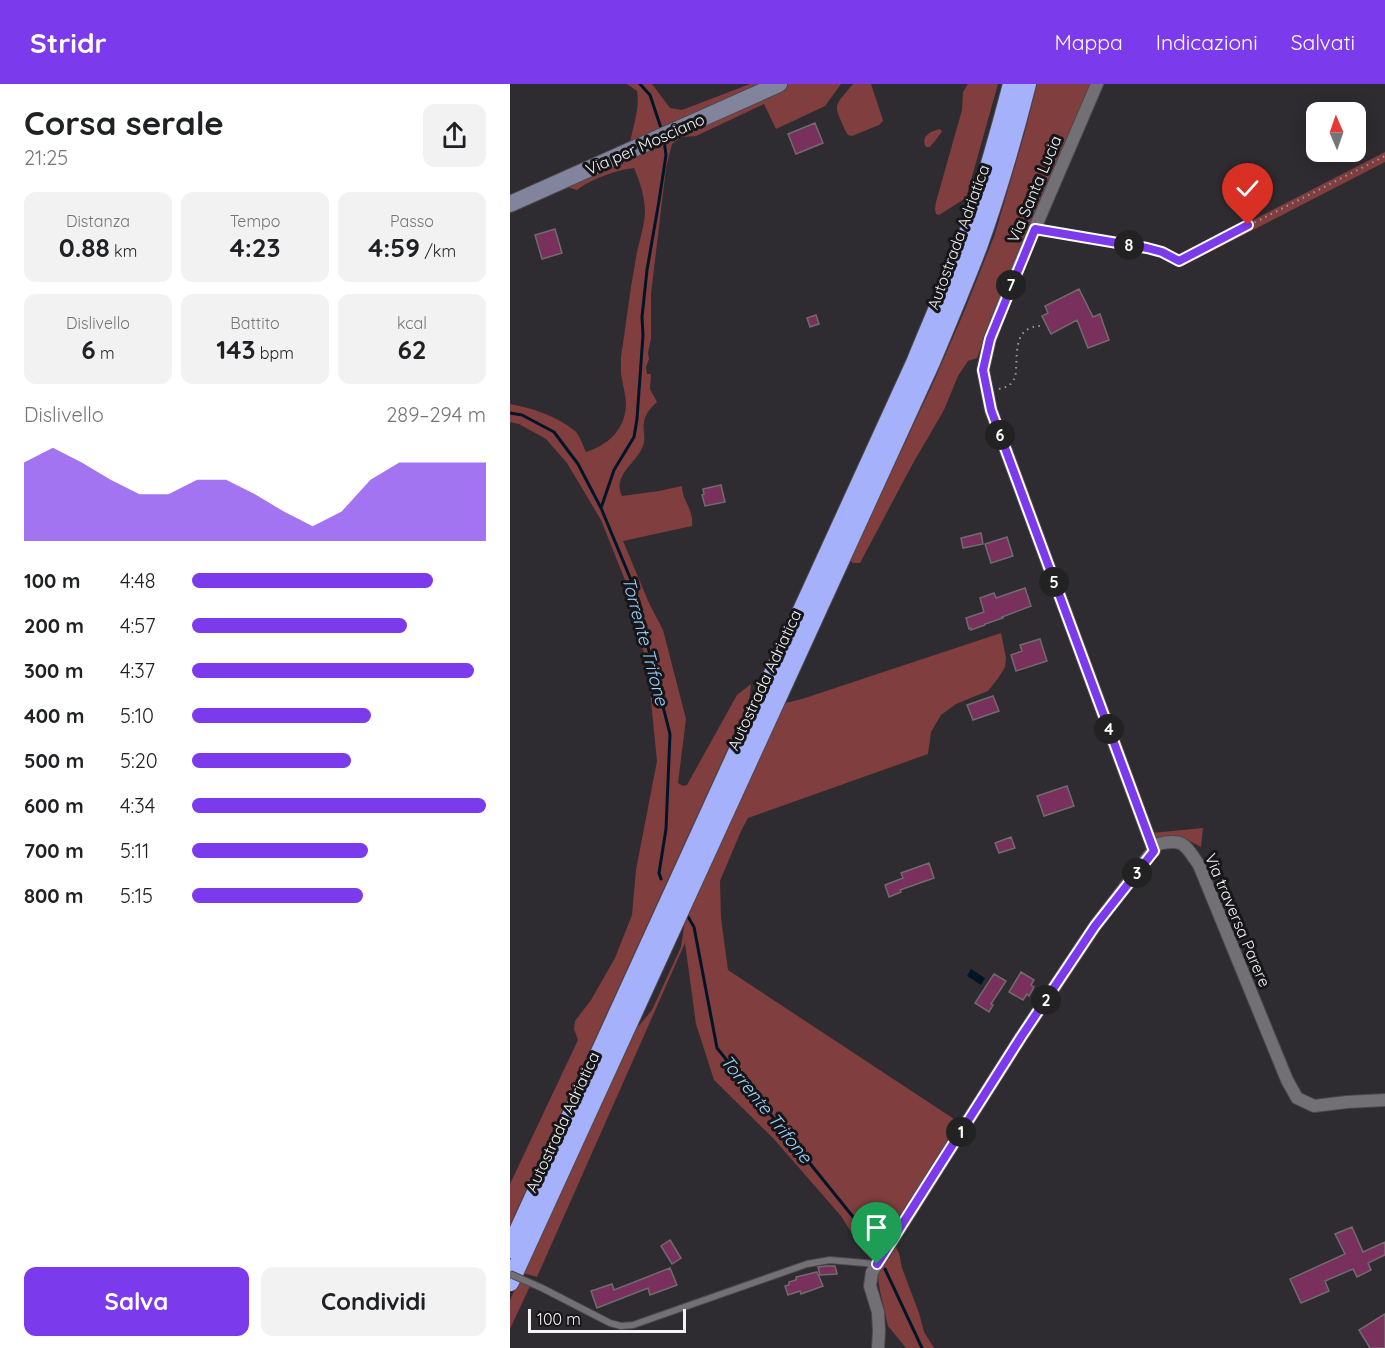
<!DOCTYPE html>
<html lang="it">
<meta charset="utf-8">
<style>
body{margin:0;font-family:Quicksand,sans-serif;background:#f2f2f2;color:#202124;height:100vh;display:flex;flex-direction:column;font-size:22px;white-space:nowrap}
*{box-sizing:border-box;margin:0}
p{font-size:20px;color:#757577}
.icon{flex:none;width:33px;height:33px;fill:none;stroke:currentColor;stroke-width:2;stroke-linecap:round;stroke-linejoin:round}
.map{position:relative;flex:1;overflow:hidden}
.side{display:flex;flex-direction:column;background:#fff;width:510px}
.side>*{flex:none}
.needle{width:39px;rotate:358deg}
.fabs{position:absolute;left:796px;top:18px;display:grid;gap:12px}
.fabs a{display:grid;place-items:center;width:60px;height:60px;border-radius:12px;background:#fff;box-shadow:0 3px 15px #0003;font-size:30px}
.scale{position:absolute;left:18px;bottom:15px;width:158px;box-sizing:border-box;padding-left:6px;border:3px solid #f4f2f5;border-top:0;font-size:16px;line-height:21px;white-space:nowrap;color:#f4f2f5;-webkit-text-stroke:4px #161517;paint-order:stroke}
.pin{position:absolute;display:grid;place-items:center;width:51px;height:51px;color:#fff;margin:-62px -26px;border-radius:50% 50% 50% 0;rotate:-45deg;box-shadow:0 0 6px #0007}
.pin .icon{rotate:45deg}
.km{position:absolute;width:30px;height:30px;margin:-15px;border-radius:50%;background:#222;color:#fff;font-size:16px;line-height:30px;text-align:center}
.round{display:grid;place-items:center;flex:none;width:63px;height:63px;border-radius:12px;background:#f2f2f2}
.head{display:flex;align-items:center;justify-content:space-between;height:102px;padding:0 24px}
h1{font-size:33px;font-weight:700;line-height:45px}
.metrics{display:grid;grid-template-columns:repeat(3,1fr);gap:9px;height:102px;padding:6px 24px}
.metrics div{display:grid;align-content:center;border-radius:12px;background:#f2f2f2;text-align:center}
.metrics b{font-size:26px;font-weight:700}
.metrics small{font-size:16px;font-weight:400}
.metrics p{font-size:16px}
.chart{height:168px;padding:12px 24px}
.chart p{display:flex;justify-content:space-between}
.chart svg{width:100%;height:108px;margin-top:6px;fill:#7c3aed;opacity:.7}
.action{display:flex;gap:12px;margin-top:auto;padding:12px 24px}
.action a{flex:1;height:69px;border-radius:12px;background:#7c3aed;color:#fff;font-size:24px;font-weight:700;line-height:69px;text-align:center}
.action a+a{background:#f2f2f2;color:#202124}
ul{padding:0 24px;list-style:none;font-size:20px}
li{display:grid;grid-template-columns:96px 72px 1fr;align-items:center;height:45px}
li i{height:15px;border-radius:8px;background:#7c3aed}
header{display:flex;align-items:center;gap:36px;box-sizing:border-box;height:84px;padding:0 30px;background:#7c3aed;color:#fff}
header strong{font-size:28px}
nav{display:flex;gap:33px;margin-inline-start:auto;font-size:21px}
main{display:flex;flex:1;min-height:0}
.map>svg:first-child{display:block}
.green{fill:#803e3f}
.water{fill:#001627}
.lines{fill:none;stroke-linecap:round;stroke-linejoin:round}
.stream{stroke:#001627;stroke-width:3}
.building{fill:#79305c;stroke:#716b6e;stroke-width:1.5}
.lane-casing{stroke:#4c494e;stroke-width:8}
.street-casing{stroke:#4c494e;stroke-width:14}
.secondary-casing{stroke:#4c494e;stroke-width:18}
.highway-casing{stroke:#4c494e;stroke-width:20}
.path{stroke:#9b989c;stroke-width:2;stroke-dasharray:1.5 4.5;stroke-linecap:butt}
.lane{stroke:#737075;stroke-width:6}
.street{stroke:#737075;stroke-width:12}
.secondary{stroke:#82849d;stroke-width:16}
.highway{stroke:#a6b1fb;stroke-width:18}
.lane-bridge-casing{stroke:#4c494e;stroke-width:8;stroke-linecap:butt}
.lane-bridge{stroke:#737075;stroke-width:6}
.route-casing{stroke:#fff;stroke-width:12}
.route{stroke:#7c3aed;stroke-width:8}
.labels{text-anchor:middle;stroke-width:6;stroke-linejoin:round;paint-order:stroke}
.street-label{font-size:16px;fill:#f4f2f5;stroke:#161517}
.water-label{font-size:18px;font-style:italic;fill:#99d2ff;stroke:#161517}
</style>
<header>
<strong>Stridr</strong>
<nav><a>Mappa</a><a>Indicazioni</a><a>Salvati</a></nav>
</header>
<main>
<section class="side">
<div class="head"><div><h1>Corsa serale</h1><p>21:25</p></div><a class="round"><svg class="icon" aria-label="share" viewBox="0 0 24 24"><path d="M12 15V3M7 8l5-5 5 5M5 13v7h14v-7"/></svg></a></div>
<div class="metrics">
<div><p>Distanza</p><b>0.88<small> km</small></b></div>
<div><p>Tempo</p><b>4:23</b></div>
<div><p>Passo</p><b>4:59<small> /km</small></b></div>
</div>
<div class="metrics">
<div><p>Dislivello</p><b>6<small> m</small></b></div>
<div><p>Battito</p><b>143<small> bpm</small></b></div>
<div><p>kcal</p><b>62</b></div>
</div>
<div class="chart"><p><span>Dislivello</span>289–294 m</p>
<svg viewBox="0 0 160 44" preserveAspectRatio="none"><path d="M0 44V12L10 6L20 12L30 19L40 25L50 25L60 19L70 19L80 25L90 32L100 38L110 32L120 19L130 12L140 12L150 12L160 12V44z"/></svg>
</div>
<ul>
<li><b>100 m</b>4:48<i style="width:82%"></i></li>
<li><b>200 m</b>4:57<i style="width:73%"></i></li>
<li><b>300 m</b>4:37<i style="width:96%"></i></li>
<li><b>400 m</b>5:10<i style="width:61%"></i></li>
<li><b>500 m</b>5:20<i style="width:54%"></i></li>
<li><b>600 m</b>4:34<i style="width:100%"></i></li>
<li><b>700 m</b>5:11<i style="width:60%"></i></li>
<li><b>800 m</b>5:15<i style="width:58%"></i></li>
</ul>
<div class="action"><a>Salva</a><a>Condividi</a></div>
</section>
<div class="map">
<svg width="875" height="1264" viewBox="0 0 875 1264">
<rect width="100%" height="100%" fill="#2f2c31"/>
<path class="green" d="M117 0H142L160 24 172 26 240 0H256L120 59C123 42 130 25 127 7Z
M277 0H331L315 22 266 45 254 20 186 52 171 53 162 60 156 84 141 210V255L138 269 139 275 136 283 137 290H141L140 305 147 318C137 327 132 335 134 348 134 353 135 357 133 362 126 380 102 391 112 412L149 407 172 402C172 417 184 425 182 442L113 457 139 519 153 546 176 635 168 699 173 702 177 701 227 611 241 600 239 618 0 1141V1100L68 956 64 945 65 937 81 916 105 874 122 831 126 786 147 677 138 587 119 506 91 436 57 379 36 355 9 340 0 338V320C22 324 47 332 65 347 70 352 73 362 76 368 98 361 115 346 116 321 116 310 112 299 111 288 111 283 111 278 111 273 116 242 119 211 125 180 127 163 134 146 135 129 135 113 130 98 124 84 106 86 81 95 67 106L57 103 208 30Z
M343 0H361L373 36 372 38 369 41 342 52 338 51 336 48C323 19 323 24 343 0Z
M458 0H488L456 114 429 131 426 130 425 125 426 118 452 26 453 8Z
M527 0H584L500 186 467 274 458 277 448 292 434 326 402 381 350 479H343L340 476 425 295 454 228 485 150 515 48Z
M430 45 432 47C432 48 422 61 420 63H416C410 53 420 47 430 45Z
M875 68V78L671 183 664 176 641 168 530 149 534 141 538 144 555 149 601 155 657 166 671 173Z
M491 549 496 574 495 583 489 593 478 607 446 620 431 631 421 648 418 670 238 734 231 747 210 797 211 834 218 886 453 1041 365 1175 362 1176 353 1167 331 1132 263 1054 204 996 186 940 175 859 27 1193 13 1189 127 944 142 926 171 863 175 836 271 620 292 615Z
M693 744 691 763 674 754 648 756 642 749Z
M385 1162 389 1169 392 1184 409 1229 414 1248 424 1264H396L378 1242 370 1207 368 1194 370 1184Z
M9 1197 20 1202 0 1245V1216Z"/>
<path class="water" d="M461 885 475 894 471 901 457 892Z"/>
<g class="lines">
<path class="stream" d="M130 0 140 11 152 47
M0 329 12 331 44 348 68 380 91 424 121 496 160 650 156 745 149 789 151 795
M91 424 104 386 124 353 127 335 133 251 132 233 137 186 149 117 156 71 154 57
M177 831 184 843 207 964 348 1139 365 1168
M375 1185 412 1264"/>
</g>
<path class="building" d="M305 39 313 59 286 70 278 50Z
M45 145 52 169 32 175 25 151Z
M569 205 583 233 590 230 599 256 578 264 567 236 541 250 532 232 538 229 535 222Z
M306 231 309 240 300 243 297 234Z
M211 401 215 418 195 422 192 411 194 410 193 405Z
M471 449 473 460 453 464 451 454Z
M497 453 503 472 481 479 475 460Z
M515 504 521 522 492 533 493 534 475 540V541L461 546V544L459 545 456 534 474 528 470 514 484 509 486 514Z
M530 555 537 577 506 587 501 571 512 567 510 561Z
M483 612 489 627 463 636 457 621Z
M557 702 564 722 534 732 527 712Z
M501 753 505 764 489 769 485 759Z
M419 779 424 794 390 806 391 808 379 813 375 801 393 794 391 789Z
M511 888 524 896 521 901 524 903 519 912 517 910 513 916 499 908Z
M484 890 496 897 481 920 483 921 479 928 465 919Z
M842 1143 853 1168 875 1158V1171L858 1179 861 1186 847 1193 843 1185 815 1197 819 1207 791 1219 780 1195 835 1170 825 1150Z
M160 1156 171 1174 162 1180 151 1162Z
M316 1182H325L327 1190 310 1191 308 1183Z
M160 1184 167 1201 140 1211 138 1204 87 1224 81 1207 102 1200 104 1206Z
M307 1188 313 1202 291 1210 290 1207 278 1211 275 1202 279 1201V1198L286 1196V1193Z
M875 1230V1264H860L849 1246Z"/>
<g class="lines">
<defs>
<path id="lane" d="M32 1204 100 1239 111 1242 123 1241 297 1180 320 1176 366 1180"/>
<path id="street" d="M587 0 501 200 480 255 473 286 481 326 644 767
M368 1264 369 1247 368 1228 360 1202 362 1188 511 953 585 842 648 760C674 754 675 761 689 781L777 996 787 1014 804 1022 837 1018 875 1016"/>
<path id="secondary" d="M0 120 269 0"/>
<path id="highway" d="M0 1165 405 279C424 232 445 186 462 138 477 92 490 46 502 0
M0 1198 421 278C437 240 453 202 468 163 487 110 503 55 517 0"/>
</defs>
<use href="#lane" class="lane-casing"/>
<use href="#street" class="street-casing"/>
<use href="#secondary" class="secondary-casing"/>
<use href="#highway" class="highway-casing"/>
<path class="path" d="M536 147 637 164 652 168 669 177 875 72
M489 305 499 302 505 294C509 274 500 241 533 242"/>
<use href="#lane" class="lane"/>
<use href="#street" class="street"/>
<use href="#secondary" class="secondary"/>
<use href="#highway" class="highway"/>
<defs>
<path id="lane-bridge" d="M0 1190 32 1204"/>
</defs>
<use href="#lane-bridge" class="lane-bridge-casing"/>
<use href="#lane-bridge" class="lane-bridge"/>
</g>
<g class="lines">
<defs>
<path id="route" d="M367 1180 511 953 585 842 644 767 481 326 473 286 480 255 525 145 637 164 652 168 669 177 738 141"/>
</defs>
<use href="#route" class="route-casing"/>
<use href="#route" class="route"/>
</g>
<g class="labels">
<g class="street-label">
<text transform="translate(135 60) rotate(-24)" y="6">Via per Mosciano</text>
<text transform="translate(524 105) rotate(-67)" y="6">Via Santa Lucia</text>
<text transform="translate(448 153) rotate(-70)" y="6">Autostrada Adriatica</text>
<text transform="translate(254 596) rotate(-65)" y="6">Autostrada Adriatica</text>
<text transform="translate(728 836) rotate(67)" y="6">Via traversa Parere</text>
<text transform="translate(52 1038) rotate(-65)" y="6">Autostrada Adriatica</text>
</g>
<g class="water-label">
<text transform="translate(135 557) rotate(75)" y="6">Torrente Trifone</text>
<text transform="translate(256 1025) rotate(51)" y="6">Torrente Trifone</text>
</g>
</g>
</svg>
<div class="fabs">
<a><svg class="needle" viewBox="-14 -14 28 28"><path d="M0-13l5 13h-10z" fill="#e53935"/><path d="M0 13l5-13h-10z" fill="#757577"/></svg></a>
</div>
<div class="scale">100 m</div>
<div class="pin" style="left:367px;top:1180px;background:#1e9e55"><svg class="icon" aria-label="arrive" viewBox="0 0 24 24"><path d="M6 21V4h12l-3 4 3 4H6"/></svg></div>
<div class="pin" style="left:738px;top:141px;background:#d93025"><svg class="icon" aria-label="check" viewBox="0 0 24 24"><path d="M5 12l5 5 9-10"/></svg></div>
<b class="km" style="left:451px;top:1048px">1</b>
<b class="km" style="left:536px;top:916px">2</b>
<b class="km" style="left:627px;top:789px">3</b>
<b class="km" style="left:599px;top:645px">4</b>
<b class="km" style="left:544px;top:498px">5</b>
<b class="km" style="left:490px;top:351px">6</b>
<b class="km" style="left:501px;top:201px">7</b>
<b class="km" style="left:619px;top:161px">8</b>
</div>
</main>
